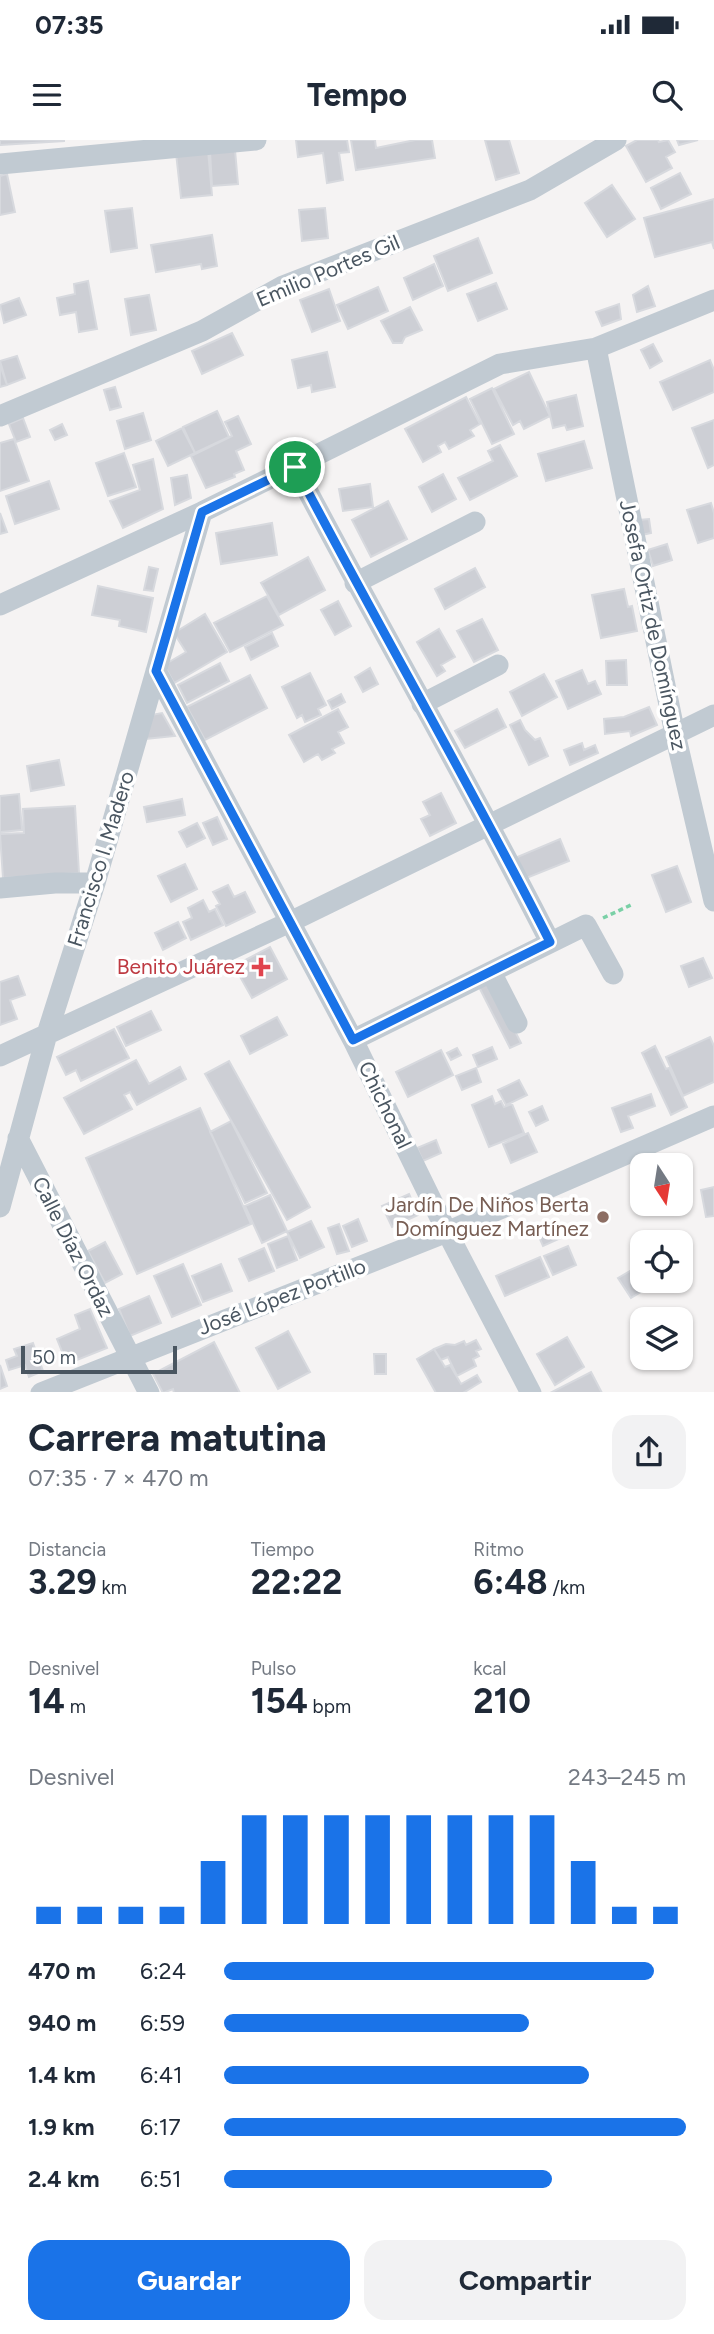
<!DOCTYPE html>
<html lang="es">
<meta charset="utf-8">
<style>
body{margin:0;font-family:Figtree,sans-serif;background:#f2f2f3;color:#1f2937;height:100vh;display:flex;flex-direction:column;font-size:26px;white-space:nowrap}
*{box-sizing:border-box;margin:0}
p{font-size:23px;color:#747a83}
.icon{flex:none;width:38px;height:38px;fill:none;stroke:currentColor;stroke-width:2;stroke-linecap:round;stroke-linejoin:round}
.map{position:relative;height:1252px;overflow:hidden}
.panel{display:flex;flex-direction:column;background:#fff;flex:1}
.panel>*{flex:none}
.needle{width:46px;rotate:168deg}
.buttons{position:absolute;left:630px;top:1013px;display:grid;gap:14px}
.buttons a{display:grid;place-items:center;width:63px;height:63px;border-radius:14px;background:#fff;box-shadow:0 2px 5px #0004;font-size:35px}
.scale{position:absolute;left:21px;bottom:18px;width:156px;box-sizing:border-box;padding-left:7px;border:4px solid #4a5661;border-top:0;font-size:19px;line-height:24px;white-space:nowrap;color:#4a5661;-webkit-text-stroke:5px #fff;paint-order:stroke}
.pin{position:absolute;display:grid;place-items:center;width:60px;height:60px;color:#fff;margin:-30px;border:4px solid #fff;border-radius:50%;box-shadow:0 2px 7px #0007}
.round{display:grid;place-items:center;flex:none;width:74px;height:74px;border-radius:21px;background:#f2f2f3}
.summary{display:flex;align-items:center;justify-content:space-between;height:119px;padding:0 28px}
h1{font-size:38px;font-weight:700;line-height:52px}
.figures{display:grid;grid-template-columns:repeat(3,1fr);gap:10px;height:119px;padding:7px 28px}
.figures div{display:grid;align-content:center}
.figures b{font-size:35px;font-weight:700}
.figures small{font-size:19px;font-weight:400}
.figures p{font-size:19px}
.chart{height:196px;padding:14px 28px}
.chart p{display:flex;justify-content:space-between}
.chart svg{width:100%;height:126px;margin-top:7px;stroke:#1a73e8;stroke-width:6}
.cta{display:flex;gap:14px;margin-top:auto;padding:14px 28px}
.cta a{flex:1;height:80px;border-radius:21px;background:#1a73e8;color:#fff;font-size:28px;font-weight:700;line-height:80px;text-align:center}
.cta a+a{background:#f2f2f3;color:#1f2937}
ul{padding:0 28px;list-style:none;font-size:23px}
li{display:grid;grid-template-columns:112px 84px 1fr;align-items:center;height:52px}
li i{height:18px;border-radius:9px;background:#1a73e8}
.status{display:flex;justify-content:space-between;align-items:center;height:49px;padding:0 35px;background:#fff;direction:ltr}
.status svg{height:19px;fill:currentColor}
header{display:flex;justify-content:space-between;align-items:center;height:91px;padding:0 28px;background:#fff;font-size:32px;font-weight:700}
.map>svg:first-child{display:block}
.building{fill:#cdcfd5;stroke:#d7d9de;stroke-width:2}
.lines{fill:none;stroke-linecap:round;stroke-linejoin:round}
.path{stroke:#7ad0a6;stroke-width:3.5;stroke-dasharray:5 3.5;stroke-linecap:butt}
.minor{stroke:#c1cad2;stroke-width:21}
.route-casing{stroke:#fff;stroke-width:14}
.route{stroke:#1a73e8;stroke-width:9}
.health-dot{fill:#e0444e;stroke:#fff;stroke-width:2.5}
.education-dot{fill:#8d6e63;stroke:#fff;stroke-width:2.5}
.labels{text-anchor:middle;stroke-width:7;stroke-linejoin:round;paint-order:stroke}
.street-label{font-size:21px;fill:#4a5661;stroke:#fff}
.health-label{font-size:21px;fill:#be3a42;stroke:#fff;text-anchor:end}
.education-label{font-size:21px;fill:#785e54;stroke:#fff;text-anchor:end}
</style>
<div class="status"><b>07:35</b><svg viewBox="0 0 49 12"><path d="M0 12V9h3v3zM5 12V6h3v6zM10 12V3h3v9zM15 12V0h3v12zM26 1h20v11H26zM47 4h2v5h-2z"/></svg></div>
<header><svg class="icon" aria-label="menu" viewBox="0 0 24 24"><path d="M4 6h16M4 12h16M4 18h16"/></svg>Tempo<svg class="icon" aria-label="search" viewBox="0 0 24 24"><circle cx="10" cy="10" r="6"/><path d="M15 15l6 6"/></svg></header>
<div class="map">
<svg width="714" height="1253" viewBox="0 0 714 1253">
<rect width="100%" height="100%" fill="#f5f3f3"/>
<path class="building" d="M0 0H64V1L0 5Z
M296 0H347L349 12 339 13 343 40 327 43 323 13 298 17Z
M351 0H375L376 8 415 0H432L435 18 356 30Z
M485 0H509L519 33 496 40Z
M637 0H658L659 2 668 0 675 12 666 17 672 28 646 42 626 6Z
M677 0H698L679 5Z
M208 10 212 55 181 58 176 13Z
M235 10 238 44 212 46 210 12Z
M680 33 691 54 661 69 651 48Z
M7 34 15 72 0 75V36Z
M612 45 635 79 607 97 585 63Z
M714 59V109L712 102 655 117 644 78Z
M132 68 137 108 111 112 105 71Z
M325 68 328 98 302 101 299 70Z
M212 95 217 126 202 129 201 124 156 132 151 105Z
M478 98 492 133 448 151 434 116Z
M434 124 443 146 413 160 404 138Z
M88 141 97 189 79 192 76 172 60 175 57 158 75 154 74 144Z
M496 143 507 169 478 181 467 154Z
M648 146 655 166 637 172 633 155Z
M378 147 388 171 348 189 337 165Z
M329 149 340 181 312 192 300 160Z
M149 155 156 190 131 195 125 159Z
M19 158 26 175 4 183 0 165Z
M619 164 621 179 602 186 596 172Z
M410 167 422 190 405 197 402 203H393L381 181Z
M232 193 243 215 202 234 192 211Z
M653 204 662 221 650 228 641 210Z
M327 212 335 247 312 252 311 245 298 248 292 220Z
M17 216 25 238 7 245 0 221Z
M710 220 714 230V252L673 270 660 242Z
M0 225 7 245 0 247Z
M529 232 550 276 524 289 520 281 513 285 494 249Z
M115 247 121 267 110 270 104 250Z
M492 248 514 294 492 304 470 259Z
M576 255 583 286 567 290 565 285 553 288 547 262Z
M466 257 480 284 470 290 474 296 449 309 445 302 438 306 441 312 423 322 405 289Z
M217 271 229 297 195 313 183 287Z
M143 273 151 300 125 309 117 281Z
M238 276 251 304 236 311 244 330 234 334 235 337 206 348 191 316 232 296 225 282Z
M23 278 30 297 16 302 9 284Z
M714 280V325L708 328 692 288Z
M62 284 67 295 55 300 50 290Z
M182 288 195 313 168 326 156 301Z
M14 299 29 341 0 351V303Z
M584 301 592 328 546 341 538 314Z
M500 305 517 336 470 360 458 338 493 321 488 311Z
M124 313 136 347 108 356 96 323Z
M153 319 163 369 123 388 110 361 140 350 133 325Z
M443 334 456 359 432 372 419 347Z
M187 335 191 358 175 365 171 338Z
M49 341 59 369 15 384 6 356Z
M370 344 373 367 343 371 339 349Z
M388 361 407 399 371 417 352 380Z
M711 363 714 373V398L698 403 687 370Z
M0 373 7 392 0 394Z
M649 379 651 393 642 395 639 380Z
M272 383 277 415 221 424 216 393Z
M667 404 672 420 653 426 648 410Z
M308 417 325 450 279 475 261 443Z
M149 427 158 429 153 451 144 450Z
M475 428 485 447 445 469 435 449Z
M98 446 153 458 146 492 119 486 120 480 92 475Z
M624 449 628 467 632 466 637 491 601 498 592 455Z
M267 456 283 485 230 512 214 483Z
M338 461 351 486 335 495 321 470Z
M205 474 227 512 174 543 164 525 186 512 174 493Z
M482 479 498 510 474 522 457 491Z
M439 489 455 517 441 525 445 531 437 536 417 502Z
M272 493 278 506 251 520 245 507Z
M626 520 627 545H607L606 521Z
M220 523 229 541 187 563 178 545Z
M370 528 378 544 363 552 355 537Z
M582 530 588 544 595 541 601 554 568 569 556 541Z
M310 533 326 565 318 569 321 575 305 582 302 575 297 578 282 547Z
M544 534 557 557 522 576 510 552Z
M250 535 267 568 205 600 187 567Z
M341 554 345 562 332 569 328 561Z
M649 567 657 585 631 596 630 591 605 594 604 579 624 577Z
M338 569 348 587 338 592 344 603 332 609 335 613 322 620 318 614 304 622 289 595Z
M497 569 506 587 465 608 455 591Z
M162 573 175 596 144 599 151 575Z
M520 580 525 590 535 600 540 598 548 616 529 625 510 585Z
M582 603 584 610 595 605 598 613 570 625 564 610Z
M59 620 64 645 31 651 27 626Z
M441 653 456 683 430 696 421 679 430 675 423 662Z
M19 654 22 690 0 692V656Z
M182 659 185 675 147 682 144 667Z
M75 666 79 733 3 738 0 694 24 693 23 669Z
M217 677 227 699 213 705 203 683Z
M197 683 205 698 187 707 179 692Z
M560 699 569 721 524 739 515 718Z
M185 724 197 749 171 762 158 736Z
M677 726 691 762 666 772 652 735Z
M228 745 234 757 245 752 255 772 226 786 216 766 220 764 213 752Z
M203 760 209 772 215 769 223 785 191 800 183 782 192 778 188 768Z
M178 782 186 798 163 810 155 793Z
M270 807 287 839 252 858 234 826Z
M703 818 712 838 689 847 681 826Z
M18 836 25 855 10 860 17 879 0 885V842Z
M490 842 521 903 510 908 479 847Z
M151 871 161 890 126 906 117 887Z
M277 877 287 895 250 914 241 896Z
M114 889 129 918 81 941 76 930 66 935 57 917Z
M710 897 714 906V942L683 956 666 917Z
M655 906 666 929 669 928 687 967 671 975 642 913Z
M492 907 497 919 478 927 473 915Z
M457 908 461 915 451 920 447 913Z
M441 910 453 935 408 957 396 932Z
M136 920 149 944 180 927 186 939 137 965 130 952 124 955 132 969 84 994 64 958Z
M229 921 310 1067 287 1080 205 934Z
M476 928 481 942 462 950 456 936Z
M519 940 527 955 506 965 498 950Z
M651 954 655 966 628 976 633 988 621 992 612 968Z
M492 956 495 964 501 961 504 967 512 964 524 993 489 1007 472 965Z
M542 966 548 980 536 986 529 972Z
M200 968 251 1084 137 1134 86 1018Z
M231 981 267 1053 245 1063 210 992Z
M528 993 537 1012 511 1023 503 1004Z
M436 1000 441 1013 423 1021 417 1008Z
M714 1047V1076L706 1077 701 1050Z
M409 1054 418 1075 392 1087 382 1066Z
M270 1055 287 1091 262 1103 245 1066Z
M358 1079 367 1101 352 1107 343 1086Z
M311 1081 324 1107 300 1118 287 1092Z
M556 1081 563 1097 543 1106 536 1090Z
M339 1084 349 1111 337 1114 328 1088Z
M288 1096 297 1120 277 1128 268 1104Z
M105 1102 122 1134 105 1143 88 1111Z
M568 1106 576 1125 553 1135 544 1116Z
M264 1108 274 1131 249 1141 239 1119Z
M540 1117 549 1137 505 1156 496 1136Z
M183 1124 201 1165 172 1177 154 1136Z
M221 1124 232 1151 203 1162 192 1136Z
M642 1124V1141H659L631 1158 618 1138Z
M149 1156 161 1183 130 1196 119 1169Z
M90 1169 107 1208 67 1224 57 1199 80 1189 75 1175Z
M288 1191 310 1232 278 1249 256 1208Z
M567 1197 584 1227 555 1245 537 1214Z
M476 1200 481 1209 476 1211 479 1216 473 1219 476 1226 457 1236 448 1217 441 1220 434 1209 446 1204 455 1205 464 1201 466 1205Z
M214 1202 240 1253H174L173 1249 163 1253 153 1234Z
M33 1203 43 1231 29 1237 25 1225 9 1230 6 1220 17 1216 14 1209Z
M434 1209 445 1227 450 1225 461 1244 477 1235 481 1242 463 1253H436L417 1219Z
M374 1214H386V1234H375Z
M0 1225 7 1246 0 1249Z
M591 1232 602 1253H550Z"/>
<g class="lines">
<path class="path" d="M603 778 633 764"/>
<path class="minor" d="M0 24 256 0
M596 208 675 594 714 761
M0 276 202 191 283 146 530 50 616 0
M295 327C378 486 469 642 550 802
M355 443 475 382
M0 465 202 372 500 224 596 208 714 160
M156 531 353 900 447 1092 531 1253
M422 564 498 525
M0 748 55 743H95
M491 832 517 883
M353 900 586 785 613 834
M0 916 290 782 714 575
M18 998 149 1253
M0 1067 47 894 95 743 202 372
M41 1253 447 1092 714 976"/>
</g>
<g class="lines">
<defs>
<path id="route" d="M295 327C378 486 469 642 550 802L353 900 156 531 202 372Z"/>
</defs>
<use href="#route" class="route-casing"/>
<use href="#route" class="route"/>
</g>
<path class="health-dot" d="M257.5 816.5h7v7h7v7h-7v7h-7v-7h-7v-7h7z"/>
<circle class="education-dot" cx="603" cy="1077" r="7"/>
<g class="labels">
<g class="street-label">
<text transform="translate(328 131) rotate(-23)" y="7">Emilio Portes Gil</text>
<text transform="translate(653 485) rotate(78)" y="7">Josefa Ortiz de Domínguez</text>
<text transform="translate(101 719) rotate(-73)" y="7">Francisco I. Madero</text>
<text transform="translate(385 965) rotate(64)" y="7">Chichonal</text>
<text transform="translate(73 1107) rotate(63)" y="7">Calle Díaz Ordaz</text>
<text transform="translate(282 1157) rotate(-21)" y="7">José López Portillo</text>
</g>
<g class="health-label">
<text x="245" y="834">Benito Juárez</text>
</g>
<g class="education-label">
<text x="589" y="1072">Jardín De Niños Berta<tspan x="589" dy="24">Domínguez Martínez</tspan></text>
</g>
</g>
</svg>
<div class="buttons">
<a><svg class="needle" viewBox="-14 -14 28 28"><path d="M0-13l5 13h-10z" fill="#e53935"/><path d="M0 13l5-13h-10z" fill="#747a83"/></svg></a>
<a><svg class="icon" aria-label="locate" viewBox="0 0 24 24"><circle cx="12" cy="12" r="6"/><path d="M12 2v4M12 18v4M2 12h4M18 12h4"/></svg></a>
<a><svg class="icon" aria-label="layers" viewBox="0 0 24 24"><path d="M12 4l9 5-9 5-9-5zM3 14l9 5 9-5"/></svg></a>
</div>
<div class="scale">50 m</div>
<div class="pin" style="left:295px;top:327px;background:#1e9e55"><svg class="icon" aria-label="arrive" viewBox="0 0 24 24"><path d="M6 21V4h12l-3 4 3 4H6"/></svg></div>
</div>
<section class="panel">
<div class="summary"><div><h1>Carrera matutina</h1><p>07:35 · 7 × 470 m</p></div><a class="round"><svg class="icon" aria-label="share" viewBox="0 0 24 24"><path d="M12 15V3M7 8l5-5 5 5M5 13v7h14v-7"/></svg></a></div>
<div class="figures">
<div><p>Distancia</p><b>3.29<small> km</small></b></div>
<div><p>Tiempo</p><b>22:22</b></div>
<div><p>Ritmo</p><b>6:48<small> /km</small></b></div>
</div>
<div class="figures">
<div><p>Desnivel</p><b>14<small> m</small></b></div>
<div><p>Pulso</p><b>154<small> bpm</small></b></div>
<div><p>kcal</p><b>210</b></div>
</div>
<div class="chart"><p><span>Desnivel</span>243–245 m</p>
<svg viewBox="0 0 160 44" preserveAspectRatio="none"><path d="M5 44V38M15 44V38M25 44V38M35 44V38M45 44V22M55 44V6M65 44V6M75 44V6M85 44V6M95 44V6M105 44V6M115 44V6M125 44V6M135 44V22M145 44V38M155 44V38"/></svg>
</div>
<ul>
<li><b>470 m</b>6:24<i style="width:93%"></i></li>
<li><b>940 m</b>6:59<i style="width:66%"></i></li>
<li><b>1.4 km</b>6:41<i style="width:79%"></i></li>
<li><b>1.9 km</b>6:17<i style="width:100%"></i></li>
<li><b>2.4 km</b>6:51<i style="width:71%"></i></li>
</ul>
<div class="cta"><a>Guardar</a><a>Compartir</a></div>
</section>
